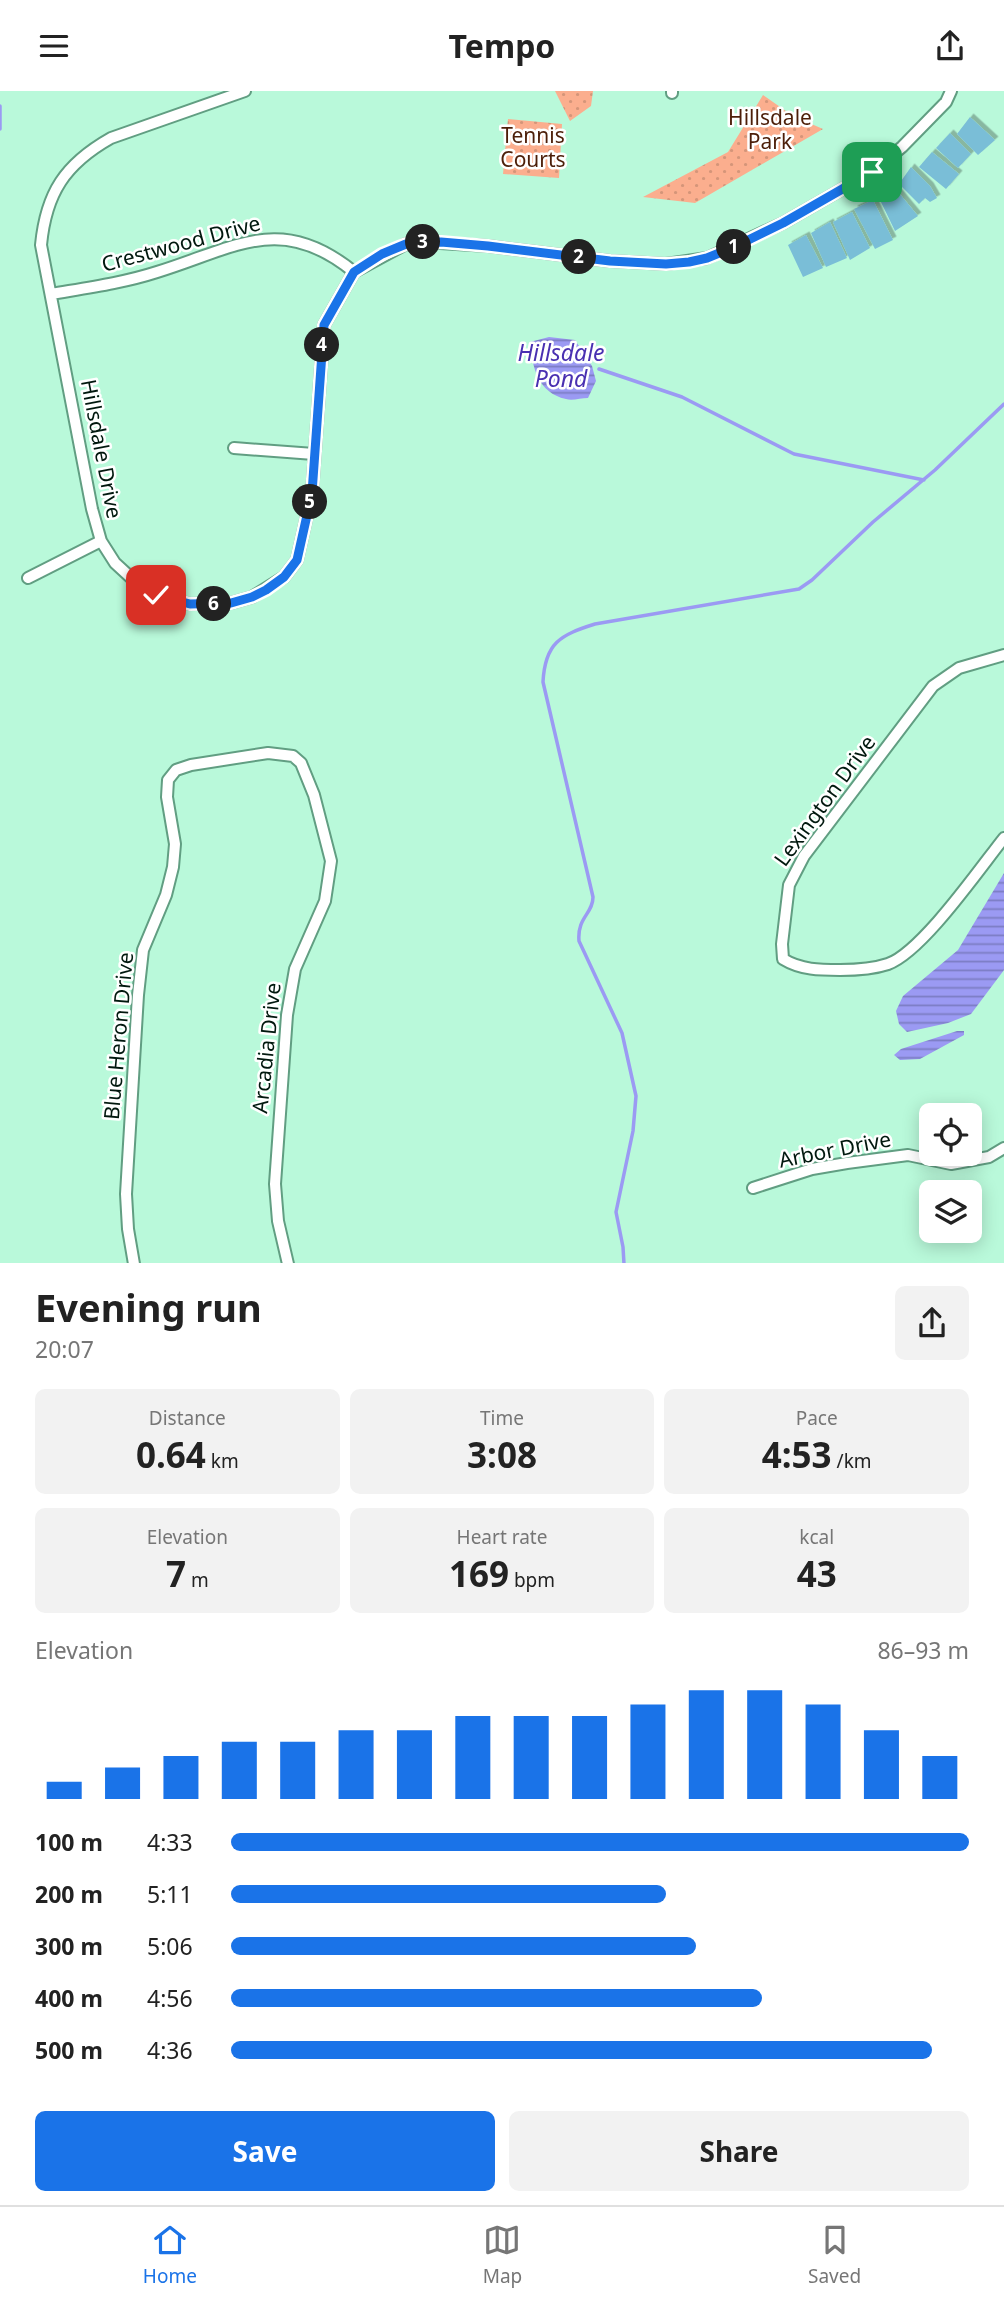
<!DOCTYPE html>
<meta charset="utf-8">
<style>
body{margin:0;font-family:"Noto Sans",sans-serif;background:#f2f2f2;color:#222;height:100vh;display:flex;flex-direction:column;font-size:26px;white-space:nowrap}
*{box-sizing:border-box;margin:0}
p{font-size:23px;color:#767676}
.icon{flex:none;width:38px;height:38px;fill:none;stroke:currentColor;stroke-width:2;stroke-linecap:round;stroke-linejoin:round}
.map{position:relative;height:1172px;overflow:hidden}
.sheet{display:flex;flex-direction:column;background:#fff;flex:1}
.sheet>*{flex:none}
.controls{position:absolute;left:919px;top:1012px;display:grid;gap:14px}
.controls a{display:grid;place-items:center;width:63px;height:63px;border-radius:10px;background:#fff;box-shadow:0 4px 18px #0003;font-size:35px}
.pin{position:absolute;display:grid;place-items:center;width:60px;height:60px;color:#fff;margin:-30px;border-radius:14px;box-shadow:0 4px 10px #0006}
.km{position:absolute;width:35px;height:35px;margin:-18px;border-radius:50%;background:#222;color:#fff;font-size:19px;line-height:35px;text-align:center}
.round{display:grid;place-items:center;flex:none;width:74px;height:74px;border-radius:10px;background:#f2f2f2}
.summary{display:flex;align-items:center;justify-content:space-between;height:119px;padding:0 35px}
h1{font-size:38px;font-weight:700;line-height:52px}
.stats{display:grid;grid-template-columns:repeat(3,1fr);gap:10px;height:119px;padding:7px 35px}
.stats div{display:grid;align-content:center;border-radius:10px;background:#f2f2f2;text-align:center}
.stats b{font-size:35px;font-weight:700}
.stats small{font-size:19px;font-weight:400}
.stats p{font-size:19px}
.chart{height:196px;padding:14px 35px}
.chart p{display:flex;justify-content:space-between}
.chart svg{width:100%;height:126px;margin-top:7px;stroke:#1a73e8;stroke-width:6}
.action{display:flex;gap:14px;margin-top:auto;padding:14px 35px}
.action a{flex:1;height:80px;border-radius:10px;background:#1a73e8;color:#fff;font-size:28px;font-weight:700;line-height:80px;text-align:center}
.action a+a{background:#f2f2f2;color:#222}
ul{padding:0 35px;list-style:none;font-size:23px}
li{display:grid;grid-template-columns:112px 84px 1fr;align-items:center;height:52px}
li i{height:18px;border-radius:9px;background:#1a73e8}
header{display:flex;justify-content:space-between;align-items:center;height:91px;padding:0 35px;background:#fff;font-size:32px;font-weight:700}
.tabs{display:flex;justify-content:space-around;align-items:center;height:98px;border-top:2px solid #e0e0e0;background:#fff;font-size:19px;color:#767676}
.tabs a{display:grid;justify-items:center;gap:4px}
.tabs .selected{color:#1a73e8}
.map>svg:first-child{display:block}
.grass{fill:url(#grass-dots)}
.water{fill:url(#water-rules)}
.lines{fill:none;stroke-linecap:round;stroke-linejoin:round}
.stream{stroke:#9b9af3;stroke-width:3.5}
.building{fill:#7abed7;filter:url(#shadow)}
.minor-casing{stroke:#619e82;stroke-width:14}
.minor{stroke:#fff;stroke-width:10}
.route-casing{stroke:#fff;stroke-width:14}
.route{stroke:#1a73e8;stroke-width:9}
.labels{text-anchor:middle;stroke-width:5;stroke-linejoin:round;paint-order:stroke}
.park-label{font-size:21px;fill:#4c1e08;stroke:#fff}
.street-label{font-size:21px;fill:#01180e;stroke:#fff}
.water-label{font-size:23px;font-style:italic;fill:#4930b1;stroke:#fff}
</style>
<header><svg class="icon" aria-label="menu" viewBox="0 0 24 24"><path d="M4 6h16M4 12h16M4 18h16"/></svg>Tempo<svg class="icon" aria-label="share" viewBox="0 0 24 24"><path d="M12 15V3M7 8l5-5 5 5M5 13v7h14v-7"/></svg></header>
<div class="map">
<svg width="1004" height="1173" viewBox="0 0 1004 1173">
<defs>
<pattern id="grass-dots" width="8" height="8" patternUnits="userSpaceOnUse" patternTransform="scale(1.75)"><rect width="8" height="8" fill="#fbae8e"/><path d="M2 2h.1M6 6h.1" fill="none" stroke="#d59579" stroke-width="1.8" stroke-linecap="round"/></pattern>
<pattern id="water-rules" width="6" height="5" patternUnits="userSpaceOnUse" patternTransform="scale(1.75)"><rect width="6" height="5" fill="#9b9af3"/><path d="M0 2.5h6" fill="none" stroke="#7c7dc3"/></pattern>
<filter id="shadow"><feDropShadow dx="3.5" dy="-3.5" stdDeviation="0" flood-color="#0004"/></filter>
</defs>
<rect width="100%" height="100%" fill="#b9f9da"/>
<path class="grass" d="M555 0H593L591 15 570 30Z
M763 4 793 25 823 38 695 112 643 106 728 61Z
M508 28 562 33 559 87 503 83Z"/>
<path class="water" d="M549 246 575 249 592 275 596 290 588 307C581 307 572 310 566 308 538 302 532 276 530 251Z
M1004 782V879L971 923 948 932 907 941 899 933 896 920 903 905 958 859Z
M957 940H964V944L920 968 900 969 894 964 901 958Z"/>
<g class="lines">
<path class="stream" d="M0 15V38
M599 278 682 306 794 363 924 389
M624 1173 623 1156 616 1121 633 1040 636 1005 622 942 579 850C577 826 593 823 593 806L543 591C545 552 560 544 595 533L799 498 812 489 873 431 935 379 1004 313"/>
</g>
<path class="building" d="M970 26 995 49 978 64 957 43Z
M950 42 971 63 958 77 936 57Z
M932 61 959 83 946 98 919 76Z
M911 76 930 95 937 107 930 111 925 107 919 113 899 93Z
M894 96 918 125 895 140 879 107Z
M873 109 893 149 875 158 854 118Z
M852 121 870 157 850 169 833 131Z
M830 131 847 167 826 176 811 142Z
M806 144 823 177 803 186 788 154Z"/>
<g class="lines">
<defs>
<path id="minor" d="M245 0 111 47C65 73 46 102 41 154L92 418 101 450 115 472 140 495 156 504 190 513 231 512 252 506 284 486 297 469 312 402 324 234 354 181 406 153 424 151 488 155 610 170 666 173 707 167 783 132 872 81 902 56 946 11 951 0
M672 2V0
M51 203C86 197 123 192 157 181 235 157 281 121 354 181
M234 357 314 363
M28 487 101 450
M1004 564 959 577 933 595 804 765 789 794 782 853 783 868C801 879 820 879 840 879 856 879 873 878 888 873 922 861 980 777 1004 747
M753 1097 812 1078 847 1072 908 1064 951 1073 989 1066 1004 1057
M134 1173 128 1138 126 1103 138 904 143 859 166 804 173 776 175 753 167 706 168 689 176 679 191 674 268 662 293 665 301 672 314 704 331 770 325 810 295 878 287 924 275 1093 278 1130 288 1173"/>
</defs>
<use href="#minor" class="minor-casing"/>
<use href="#minor" class="minor"/>
</g>
<g class="lines">
<defs>
<path id="route" d="M156 504 190 513 231 512 252 506 266 499 284 486 297 469 312 402 324 234 354 181 382 163 406 153 441 151 488 155 610 170 666 173 689 171 707 167 734 156 783 132 872 81"/>
</defs>
<use href="#route" class="route-casing"/>
<use href="#route" class="route"/>
</g>
<g class="labels">
<g class="park-label">
<text x="770" y="34">Hillsdale<tspan x="770" dy="24">Park</tspan></text>
<text x="533" y="52">Tennis<tspan x="533" dy="24">Courts</tspan></text>
</g>
<g class="street-label">
<text transform="translate(181 153) rotate(-15)" y="7">Crestwood Drive</text>
<text transform="translate(101 358) rotate(79)" y="7">Hillsdale Drive</text>
<text transform="translate(825 710) rotate(-54)" y="7">Lexington Drive</text>
<text transform="translate(119 945) rotate(-85)" y="7">Blue Heron Drive</text>
<text transform="translate(267 957) rotate(-84)" y="7">Arcadia Drive</text>
<text transform="translate(835 1059) rotate(-11)" y="7">Arbor Drive</text>
</g>
<g class="water-label">
<text x="561" y="270">Hillsdale<tspan x="561" dy="26">Pond</tspan></text>
</g>
</g>
</svg>
<div class="controls">
<a><svg class="icon" aria-label="locate" viewBox="0 0 24 24"><circle cx="12" cy="12" r="6"/><path d="M12 2v4M12 18v4M2 12h4M18 12h4"/></svg></a>
<a><svg class="icon" aria-label="layers" viewBox="0 0 24 24"><path d="M12 4l9 5-9 5-9-5zM3 14l9 5 9-5"/></svg></a>
</div>
<div class="pin" style="left:872px;top:81px;background:#1e9e55"><svg class="icon" aria-label="arrive" viewBox="0 0 24 24"><path d="M6 21V4h12l-3 4 3 4H6"/></svg></div>
<div class="pin" style="left:156px;top:504px;background:#d93025"><svg class="icon" aria-label="check" viewBox="0 0 24 24"><path d="M5 12l5 5 9-10"/></svg></div>
<b class="km" style="left:734px;top:156px">1</b>
<b class="km" style="left:579px;top:166px">2</b>
<b class="km" style="left:423px;top:151px">3</b>
<b class="km" style="left:322px;top:254px">4</b>
<b class="km" style="left:310px;top:411px">5</b>
<b class="km" style="left:214px;top:513px">6</b>
</div>
<section class="sheet">
<div class="summary"><div><h1>Evening run</h1><p>20:07</p></div><a class="round"><svg class="icon" aria-label="share" viewBox="0 0 24 24"><path d="M12 15V3M7 8l5-5 5 5M5 13v7h14v-7"/></svg></a></div>
<div class="stats">
<div><p>Distance</p><b>0.64<small> km</small></b></div>
<div><p>Time</p><b>3:08</b></div>
<div><p>Pace</p><b>4:53<small> /km</small></b></div>
</div>
<div class="stats">
<div><p>Elevation</p><b>7<small> m</small></b></div>
<div><p>Heart rate</p><b>169<small> bpm</small></b></div>
<div><p>kcal</p><b>43</b></div>
</div>
<div class="chart"><p><span>Elevation</span>86–93 m</p>
<svg viewBox="0 0 160 44" preserveAspectRatio="none"><path d="M5 44V38M15 44V33M25 44V29M35 44V24M45 44V24M55 44V20M65 44V20M75 44V15M85 44V15M95 44V15M105 44V11M115 44V6M125 44V6M135 44V11M145 44V20M155 44V29"/></svg>
</div>
<ul>
<li><b>100 m</b>4:33<i style="width:100%"></i></li>
<li><b>200 m</b>5:11<i style="width:59%"></i></li>
<li><b>300 m</b>5:06<i style="width:63%"></i></li>
<li><b>400 m</b>4:56<i style="width:72%"></i></li>
<li><b>500 m</b>4:36<i style="width:95%"></i></li>
</ul>
<div class="action"><a>Save</a><a>Share</a></div>
</section>
<nav class="tabs">
<a class="selected"><svg class="icon" aria-label="home" viewBox="0 0 24 24"><path d="M3 11l9-7 9 7M6 9v11h12V9"/></svg>Home</a>
<a><svg class="icon" aria-label="map" viewBox="0 0 24 24"><path d="M3 6l6-2 6 2 6-2v14l-6 2-6-2-6 2zM9 4v14M15 6v14"/></svg>Map</a>
<a><svg class="icon" aria-label="saved" viewBox="0 0 24 24"><path d="M7 4h10v16l-5-4-5 4z"/></svg>Saved</a>
</nav>
